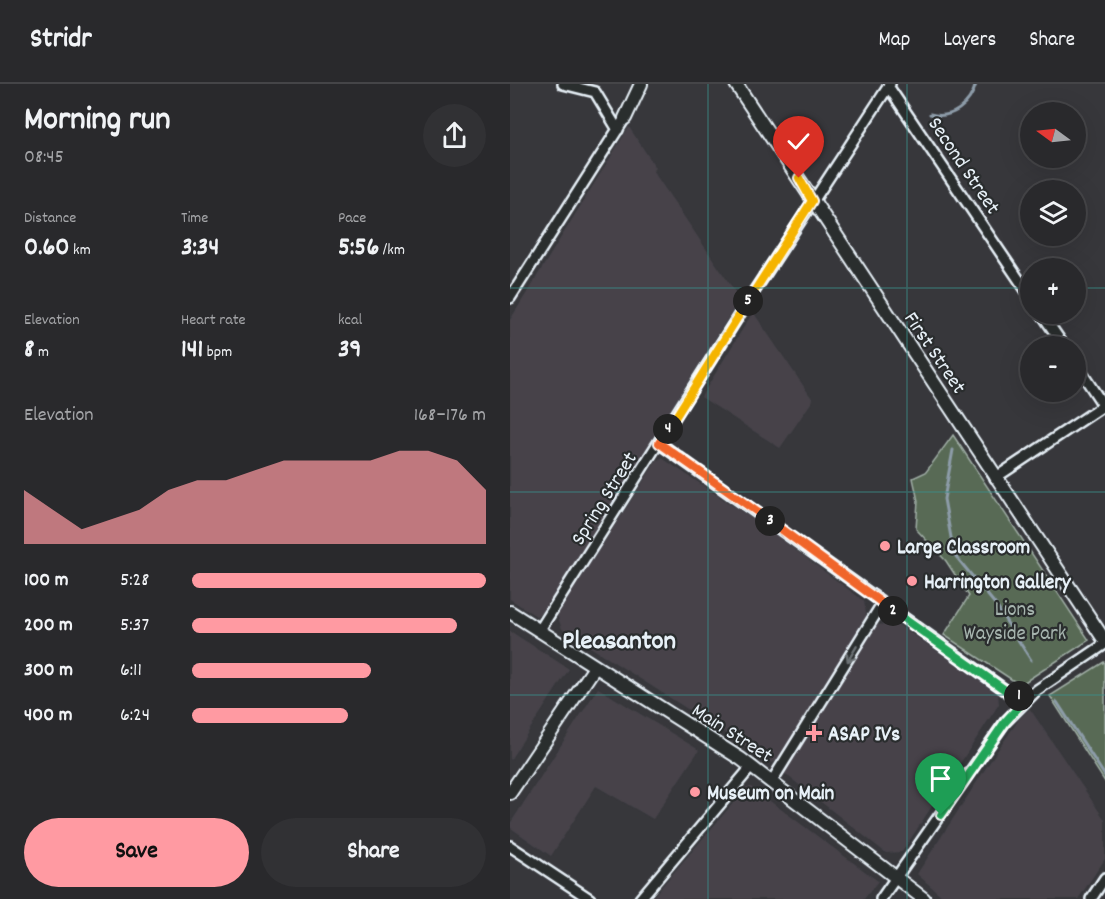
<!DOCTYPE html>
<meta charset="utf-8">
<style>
body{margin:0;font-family:Dekko,sans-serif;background:#313134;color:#f1f3f6;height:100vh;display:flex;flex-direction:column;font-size:22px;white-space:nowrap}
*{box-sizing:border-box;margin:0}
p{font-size:20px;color:#a5a6a9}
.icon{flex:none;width:33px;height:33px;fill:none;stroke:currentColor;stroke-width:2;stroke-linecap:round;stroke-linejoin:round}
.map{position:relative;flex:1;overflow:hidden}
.panel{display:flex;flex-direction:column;background:#29292c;width:510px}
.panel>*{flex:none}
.needle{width:39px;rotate:285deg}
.tools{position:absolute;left:510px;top:18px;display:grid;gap:12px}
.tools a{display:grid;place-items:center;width:66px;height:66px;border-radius:50%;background:#29292c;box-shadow:0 6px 24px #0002,0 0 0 2px #454548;font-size:30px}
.pin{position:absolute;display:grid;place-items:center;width:51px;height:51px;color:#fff;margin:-62px -26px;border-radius:50% 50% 50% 0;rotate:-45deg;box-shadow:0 0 6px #0007}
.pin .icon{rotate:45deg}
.km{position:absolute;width:30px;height:30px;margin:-15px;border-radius:50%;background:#222;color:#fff;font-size:16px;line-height:30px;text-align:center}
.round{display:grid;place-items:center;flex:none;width:63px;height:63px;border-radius:32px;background:#313134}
.head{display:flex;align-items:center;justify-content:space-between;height:102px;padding:0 24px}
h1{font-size:33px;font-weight:700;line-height:45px}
.stats{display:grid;grid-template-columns:repeat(3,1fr);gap:9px;height:102px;padding:6px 24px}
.stats div{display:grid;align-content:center}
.stats b{font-size:26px;font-weight:700}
.stats small{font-size:16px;font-weight:400}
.stats p{font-size:16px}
.chart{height:168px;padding:12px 24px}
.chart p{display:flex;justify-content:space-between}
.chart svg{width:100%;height:108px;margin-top:6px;fill:#ff9aa2;opacity:.7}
.action{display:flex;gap:12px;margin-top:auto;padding:12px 24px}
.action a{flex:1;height:69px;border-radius:36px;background:#ff9aa2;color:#111;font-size:24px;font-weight:700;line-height:69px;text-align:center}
.action a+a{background:#313134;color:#f1f3f6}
ul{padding:0 24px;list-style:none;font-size:20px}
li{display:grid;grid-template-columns:96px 72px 1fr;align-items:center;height:45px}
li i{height:15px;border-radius:8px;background:#ff9aa2}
header{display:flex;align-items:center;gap:36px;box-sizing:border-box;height:84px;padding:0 30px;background:#29292c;border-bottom:2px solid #454548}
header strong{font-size:28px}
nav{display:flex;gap:33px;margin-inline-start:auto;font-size:21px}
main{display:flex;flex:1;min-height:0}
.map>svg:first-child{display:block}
.built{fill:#46434a}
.green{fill:#586b55;stroke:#a0aea6;stroke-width:1.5}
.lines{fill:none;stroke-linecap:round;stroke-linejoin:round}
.stream{stroke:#8d9ca9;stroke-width:3}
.minor-casing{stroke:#e8f1f8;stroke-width:14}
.tertiary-casing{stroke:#e8f1f8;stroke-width:16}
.minor{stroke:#2a2d2e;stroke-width:9}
.tertiary{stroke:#2a2d2e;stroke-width:12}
.oneway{stroke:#6c7275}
.split-1-casing{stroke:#fff;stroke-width:12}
.split-2-casing{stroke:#fff;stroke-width:12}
.split-3-casing{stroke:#fff;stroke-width:12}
.split-4-casing{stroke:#fff;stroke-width:12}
.split-5-casing{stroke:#fff;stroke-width:12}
.split-6-casing{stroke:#fff;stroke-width:12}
.split-1{stroke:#22a559;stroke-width:8}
.split-2{stroke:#22a559;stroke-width:8}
.split-3{stroke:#f0652b;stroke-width:8}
.split-4{stroke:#f0652b;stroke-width:8}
.split-5{stroke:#f5b400;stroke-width:8}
.split-6{stroke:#f5b400;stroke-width:8}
.grid{fill:none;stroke:#3a8f8a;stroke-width:1.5;stroke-opacity:0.55}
.poi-dot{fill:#ff9aa2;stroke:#2a2d2e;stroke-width:2}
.labels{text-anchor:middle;stroke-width:4.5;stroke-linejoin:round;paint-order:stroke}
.street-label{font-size:21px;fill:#e8f1f8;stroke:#2a2d2e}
.poi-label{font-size:21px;font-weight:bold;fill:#e8f1f8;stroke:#2a2d2e;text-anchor:start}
.park-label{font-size:21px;fill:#a7b5af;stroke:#2a2d2e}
.district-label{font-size:27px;font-weight:bold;fill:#e8f1f8;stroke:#2a2d2e}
</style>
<header>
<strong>Stridr</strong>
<nav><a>Map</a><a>Layers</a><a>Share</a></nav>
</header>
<main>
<section class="panel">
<div class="head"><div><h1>Morning run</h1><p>08:45</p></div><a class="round"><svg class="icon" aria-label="share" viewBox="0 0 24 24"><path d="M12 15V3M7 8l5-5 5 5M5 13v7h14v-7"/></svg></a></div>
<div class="stats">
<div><p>Distance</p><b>0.60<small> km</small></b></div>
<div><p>Time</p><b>3:34</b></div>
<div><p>Pace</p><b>5:56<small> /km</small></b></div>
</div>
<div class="stats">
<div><p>Elevation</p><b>8<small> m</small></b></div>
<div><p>Heart rate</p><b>141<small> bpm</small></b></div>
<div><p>kcal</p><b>39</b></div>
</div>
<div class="chart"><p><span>Elevation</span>168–176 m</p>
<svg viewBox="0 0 160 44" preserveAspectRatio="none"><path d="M0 44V22L10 30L20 38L30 34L40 30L50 22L60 18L70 18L80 14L90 10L100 10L110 10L120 10L130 6L140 6L150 10L160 22V44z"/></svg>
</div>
<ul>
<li><b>100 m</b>5:28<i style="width:100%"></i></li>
<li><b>200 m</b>5:37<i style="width:90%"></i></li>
<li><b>300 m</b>6:11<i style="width:61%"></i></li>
<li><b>400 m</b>6:24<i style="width:53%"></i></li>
</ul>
<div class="action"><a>Save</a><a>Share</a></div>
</section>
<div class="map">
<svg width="595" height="815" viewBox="0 0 595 815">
<rect width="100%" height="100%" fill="#37373b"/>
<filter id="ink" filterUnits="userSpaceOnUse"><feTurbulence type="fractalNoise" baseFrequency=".0167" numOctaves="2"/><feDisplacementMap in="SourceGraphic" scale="12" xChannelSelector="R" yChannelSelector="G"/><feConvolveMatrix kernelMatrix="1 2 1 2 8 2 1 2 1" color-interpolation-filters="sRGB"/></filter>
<g filter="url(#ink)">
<path class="built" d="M119 43 146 84 143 87 230 215 34 528 26 532 0 515V236Z
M243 228 303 316 270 364 191 313Z
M152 374 256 444 354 517 357 536 266 677 262 679 52 545 47 531 147 376Z
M386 539 483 604 488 609 489 620 392 768 376 769 274 689 367 541Z
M0 547 59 585 0 676Z
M88 604 189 666 143 735 86 702 41 772 1 744 0 740Z
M520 625 595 736V775L568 815H435L407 790 485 670 510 634Z
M237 703H241L368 797 354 815H141Z"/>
<path class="green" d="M443 351 579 556 510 601 434 551 459 512 436 477 406 445 408 417 403 394 416 388Z
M594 578 595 579V698L540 612Z"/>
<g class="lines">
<path class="stream" d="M420 30C442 36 460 21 466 0
M443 366 434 415 444 470 485 520 521 576
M547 618 595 692"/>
<defs>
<path id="minor" d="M53 0 85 8 108 46
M378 2 520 212
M0 214 115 34
M532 230 554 262
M566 280 595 324
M149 359 498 608 516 615
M485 394 593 322
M29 547 245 206 380 0
M262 697 372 520
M0 762 80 815
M130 815 242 682
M371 815 495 638 527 606 595 560
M581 815 595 794"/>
<path id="tertiary" d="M226 0 595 557
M115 34 131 0
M0 528 231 675 414 815
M0 709 85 583"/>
</defs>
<use href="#minor" class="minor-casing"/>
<use href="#tertiary" class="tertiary-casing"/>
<use href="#minor" class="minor"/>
<use href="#tertiary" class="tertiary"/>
</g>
<defs><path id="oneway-shaft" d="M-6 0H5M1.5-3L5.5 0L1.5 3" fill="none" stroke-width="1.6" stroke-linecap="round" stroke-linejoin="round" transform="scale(1.5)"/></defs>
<use class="oneway" href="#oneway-shaft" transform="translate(342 570) rotate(121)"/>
</g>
<g class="lines" filter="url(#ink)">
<defs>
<path id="split-1" d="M431 731 495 638 516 615 509 612"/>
<path id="split-2" d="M383 527 498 608 509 612"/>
<path id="split-3" d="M260 437 383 527"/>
<path id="split-4" d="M158 345 149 359 260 437"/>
<path id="split-5" d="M158 345 238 217"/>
<path id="split-6" d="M238 217 302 117 289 94"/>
</defs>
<use href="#split-1" class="split-1-casing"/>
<use href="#split-2" class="split-2-casing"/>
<use href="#split-3" class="split-3-casing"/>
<use href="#split-4" class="split-4-casing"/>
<use href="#split-5" class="split-5-casing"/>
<use href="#split-6" class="split-6-casing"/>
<use href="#split-1" class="split-1"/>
<use href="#split-2" class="split-2"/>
<use href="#split-3" class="split-3"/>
<use href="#split-4" class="split-4"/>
<use href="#split-5" class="split-5"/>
<use href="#split-6" class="split-6"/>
</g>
<path class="grid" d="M198 0V815M397 0V815M0 204H520M566 204H595M0 408H595M0 611H595"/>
<g class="poi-dot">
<circle cx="375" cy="462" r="6"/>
<circle cx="402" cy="497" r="6"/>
<path d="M301 640h6v6h6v6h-6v6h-6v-6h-6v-6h6z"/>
<circle cx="185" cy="708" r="6"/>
</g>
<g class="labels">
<g class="street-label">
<text transform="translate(455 81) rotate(56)" y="7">Second Street</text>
<text transform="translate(426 268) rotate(56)" y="7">First Street</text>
<text transform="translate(93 414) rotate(-58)" y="7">Spring Street</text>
<text transform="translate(223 648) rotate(33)" y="7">Main Street</text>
</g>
<g class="poi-label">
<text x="387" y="469">Large Classroom</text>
<text x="414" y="504">Harrington Gallery</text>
<text x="318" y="656">ASAP IVs</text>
<text x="197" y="715">Museum on Main</text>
</g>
<g class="park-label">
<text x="505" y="531">Lions<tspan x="505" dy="24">Wayside Park</tspan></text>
</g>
<g class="district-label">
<text x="109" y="564">Pleasanton</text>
</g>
</g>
</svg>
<div class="tools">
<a><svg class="needle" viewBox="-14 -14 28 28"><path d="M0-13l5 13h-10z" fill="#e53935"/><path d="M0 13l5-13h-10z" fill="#a5a6a9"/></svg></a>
<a><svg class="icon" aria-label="layers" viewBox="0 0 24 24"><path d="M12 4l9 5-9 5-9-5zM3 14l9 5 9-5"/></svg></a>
<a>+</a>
<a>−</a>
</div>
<div class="pin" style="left:431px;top:731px;background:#1e9e55"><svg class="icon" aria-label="arrive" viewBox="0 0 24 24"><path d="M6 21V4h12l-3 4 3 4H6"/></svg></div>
<div class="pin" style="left:289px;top:94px;background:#d93025"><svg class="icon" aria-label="check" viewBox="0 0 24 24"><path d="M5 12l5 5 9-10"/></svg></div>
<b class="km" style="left:509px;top:612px">1</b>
<b class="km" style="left:383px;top:527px">2</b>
<b class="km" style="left:260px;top:437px">3</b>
<b class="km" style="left:158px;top:345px">4</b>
<b class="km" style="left:238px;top:217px">5</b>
</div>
</main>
